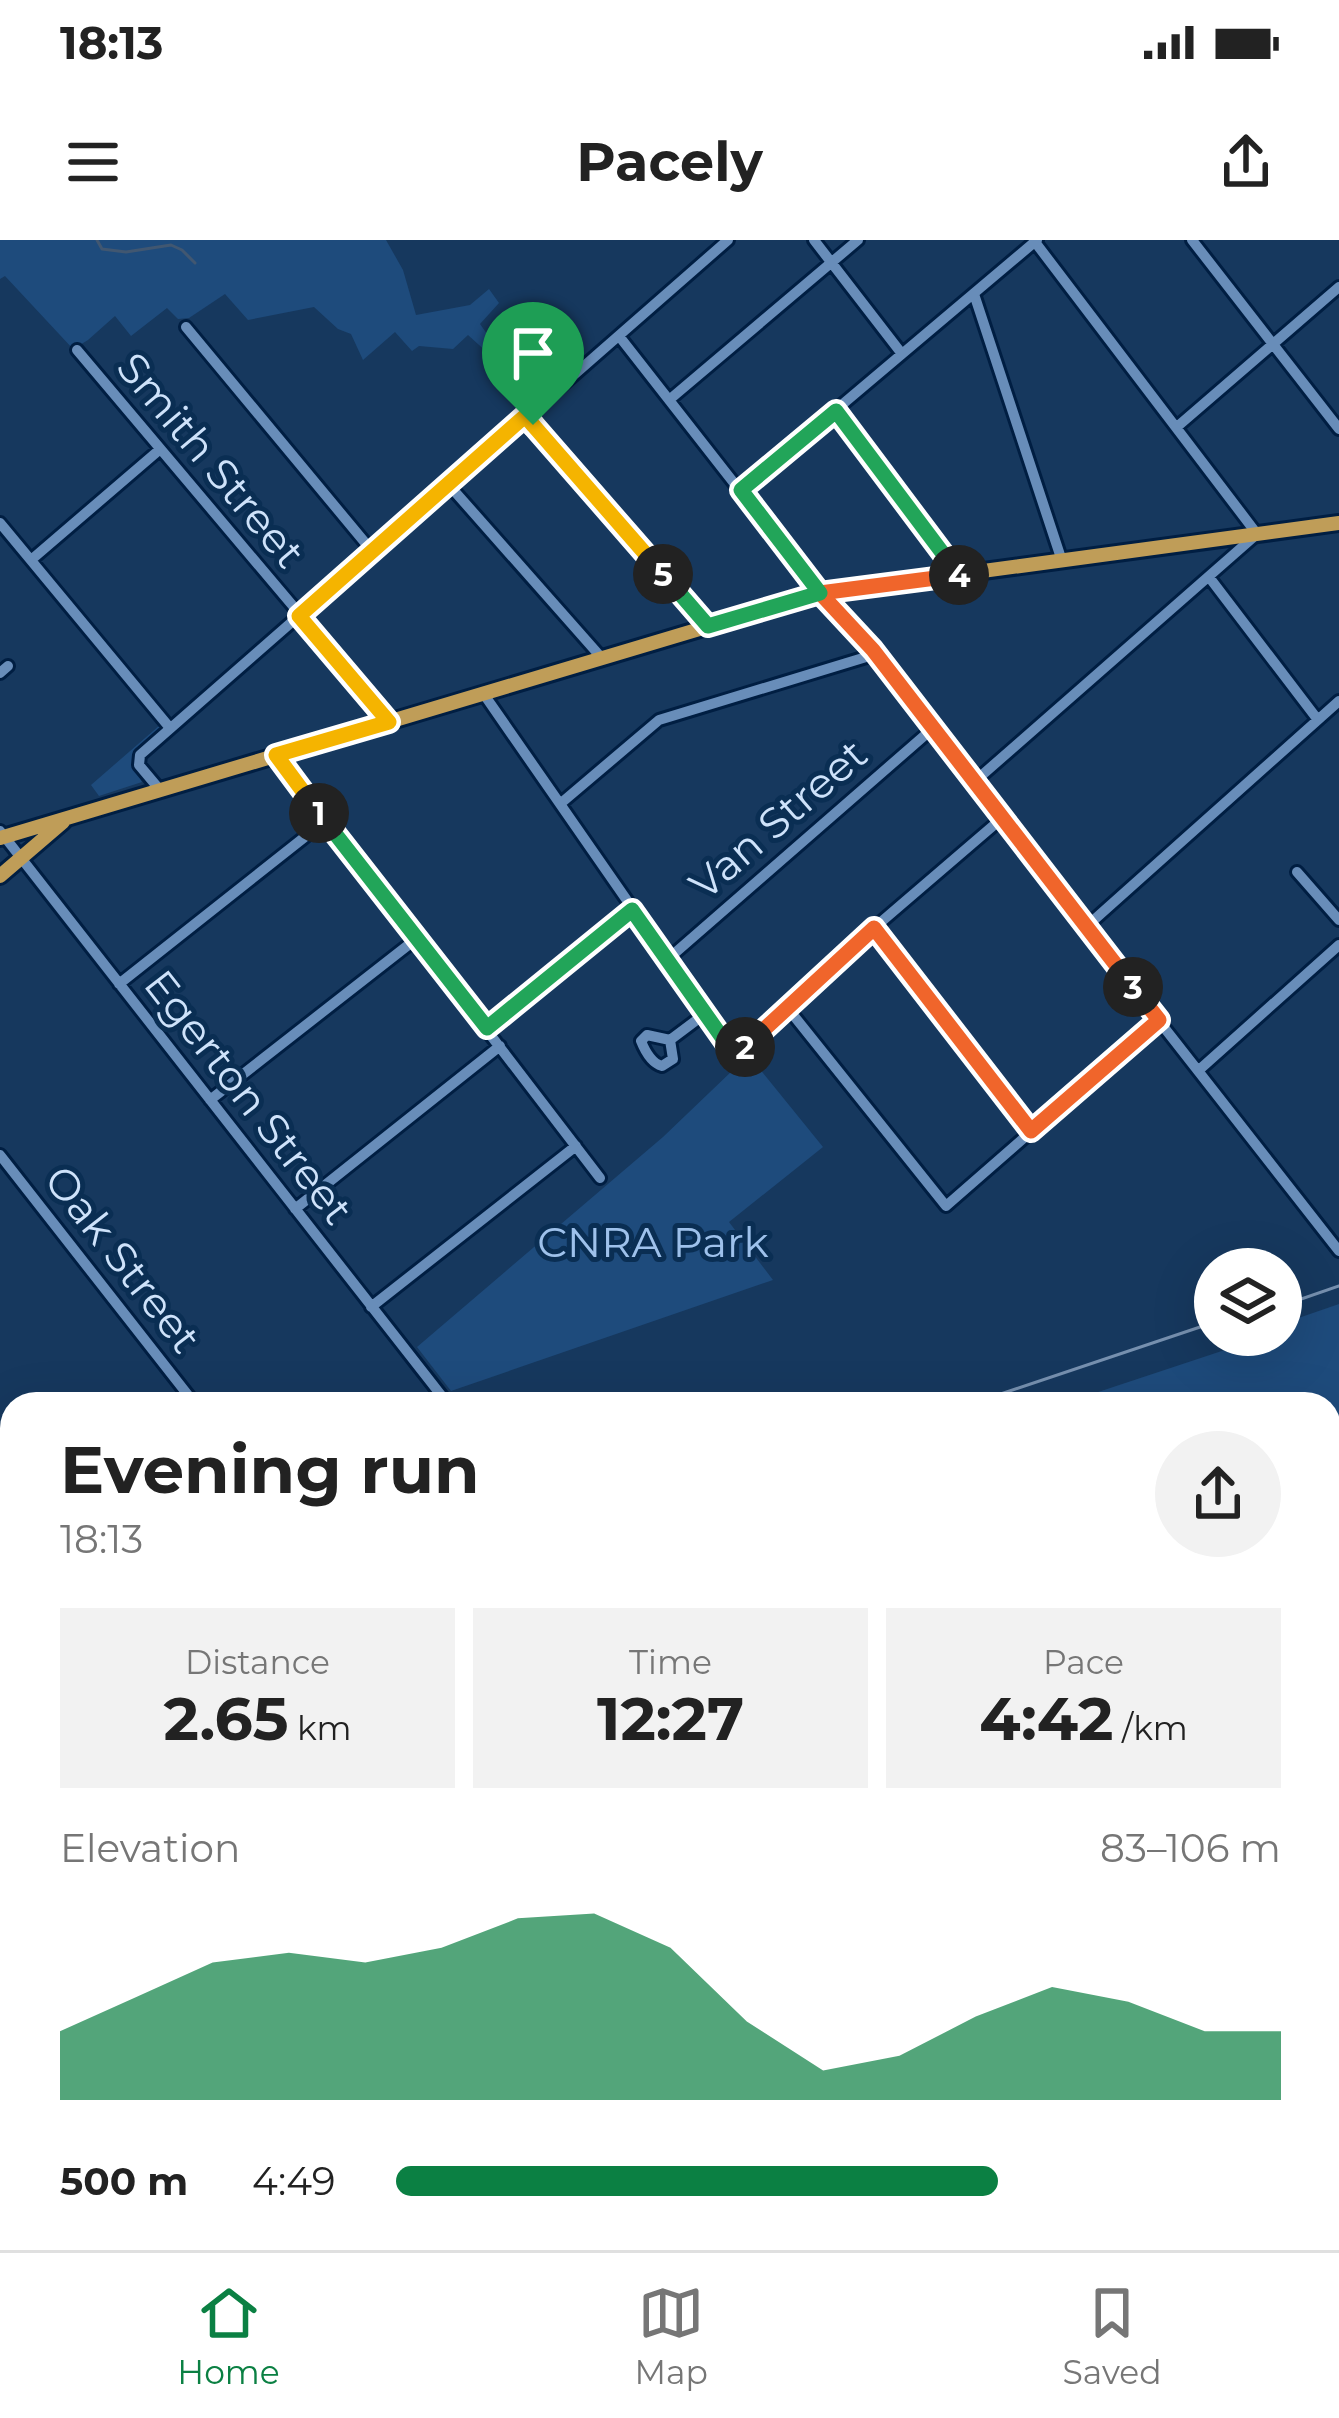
<!DOCTYPE html>
<meta charset="utf-8">
<style>
body{margin:0;font-family:Montserrat,sans-serif;background:#f2f2f2;color:#222;height:100vh;display:flex;flex-direction:column;font-size:45px;white-space:nowrap}
*{box-sizing:border-box;margin:0}
p{font-size:39px;color:#767676}
.icon{flex:none;width:66px;height:66px;fill:none;stroke:currentColor;stroke-width:2;stroke-linecap:round;stroke-linejoin:round}
.map{position:relative;flex:1;overflow:hidden}
.panel{position:absolute;left:0px;top:1152px;width:1341px;height:858px;display:flex;flex-direction:column;background:#fff;border-radius:36px 36px 0 0;box-shadow:0 12px 48px #0002}
.panel>*{flex:none}
.fabs{position:absolute;left:1194px;top:1008px;display:grid;gap:24px}
.fabs a{display:grid;place-items:center;width:108px;height:108px;border-radius:50%;background:#fff;box-shadow:0 12px 48px #0002;font-size:60px}
.pin{position:absolute;display:grid;place-items:center;width:102px;height:102px;color:#fff;margin:-123px -51px;border-radius:50% 50% 50% 0;rotate:-45deg;box-shadow:0 0 12px #0007}
.pin .icon{rotate:45deg}
.km{position:absolute;width:60px;height:60px;margin:-30px;border-radius:50%;background:#222;color:#fff;font-size:33px;line-height:60px;text-align:center}
.round{display:grid;place-items:center;flex:none;width:126px;height:126px;border-radius:63px;background:#f2f2f2}
.overview{display:flex;align-items:center;justify-content:space-between;height:204px;padding:0 60px}
h1{font-size:66px;font-weight:700;line-height:90px}
.stats{display:grid;grid-template-columns:repeat(3,1fr);gap:18px;height:204px;padding:12px 60px}
.stats div{display:grid;align-content:center;border-radius:0px;background:#f2f2f2;text-align:center}
.stats b{font-size:60px;font-weight:700}
.stats small{font-size:33px;font-weight:400}
.stats p{font-size:33px}
.chart{height:336px;padding:24px 60px}
.chart p{display:flex;justify-content:space-between}
.chart svg{width:100%;height:216px;margin-top:12px;fill:#0b8043;opacity:.7}
ul{padding:0 60px;list-style:none;font-size:39px}
li{display:grid;grid-template-columns:192px 144px 1fr;align-items:center;height:90px}
li i{height:30px;border-radius:15px;background:#0b8043}
.status{display:flex;justify-content:space-between;align-items:center;height:84px;padding:0 60px;background:#fff;direction:ltr}
.status svg{height:33px;fill:currentColor}
header{display:flex;justify-content:space-between;align-items:center;height:156px;padding:0 60px;background:#fff;font-size:54px;font-weight:700}
.menu{display:flex;justify-content:space-around;align-items:center;height:168px;border-top:3px solid #e0e0e0;background:#fff;font-size:33px;color:#767676}
.menu a{display:grid;justify-items:center;gap:6px}
.menu .current{color:#0b8043}
.map>svg:first-child{display:block}
.green{fill:#1e4b7c}
.lines{fill:none;stroke-linecap:round;stroke-linejoin:round}
.stream{stroke:#415771;stroke-width:3}
.minor-casing{stroke:#001e42;stroke-width:16}
.major-casing{stroke:#001e42;stroke-width:20}
.minor{stroke:#688db9;stroke-width:10}
.major{stroke:#bf9d58;stroke-width:14}
.rail{stroke:#7690af;stroke-width:3}
.split-1-casing{stroke:#fff;stroke-width:24}
.split-2-casing{stroke:#fff;stroke-width:24}
.split-3-casing{stroke:#fff;stroke-width:24}
.split-4-casing{stroke:#fff;stroke-width:24}
.split-5-casing{stroke:#fff;stroke-width:24}
.split-6-casing{stroke:#fff;stroke-width:24}
.split-1{stroke:#f5b400;stroke-width:15}
.split-2{stroke:#22a559;stroke-width:15}
.split-3{stroke:#f0652b;stroke-width:15}
.split-4{stroke:#f0652b;stroke-width:15}
.split-5{stroke:#22a559;stroke-width:15}
.split-6{stroke:#f5b400;stroke-width:15}
.labels{text-anchor:middle;stroke-width:10;stroke-linejoin:round;paint-order:stroke}
.street-label{font-size:42px;fill:#cee2fa;stroke:#0a2e53}
.park-label{font-size:42px;fill:#9ec1eb;stroke:#0a2e53}
</style>
<div class="status"><b>18:13</b><svg viewBox="0 0 49 12"><path d="M0 12V9h3v3zM5 12V6h3v6zM10 12V3h3v9zM15 12V0h3v12zM26 1h20v11H26zM47 4h2v5h-2z"/></svg></div>
<header><svg class="icon" aria-label="menu" viewBox="0 0 24 24"><path d="M4 6h16M4 12h16M4 18h16"/></svg>Pacely<svg class="icon" aria-label="share" viewBox="0 0 24 24"><path d="M12 15V3M7 8l5-5 5 5M5 13v7h14v-7"/></svg></header>
<div class="map">
<svg width="1339" height="2010" viewBox="0 0 1339 2010">
<rect width="100%" height="100%" fill="#16385e"/>
<path class="green" d="M0 0H386L403 30 416 75 470 65 489 49 499 63 480 84 497 108 489 114 468 95 453 109 419 106 412 111 395 92 363 120 351 94 338 89 314 67 248 80 225 54 189 78 178 79 167 68 131 96 115 76 88 100 73 109 5 36 0 39Z
M160 485 163 489 133 518 132 523 142 542 99 556 91 545Z
M746 812 823 907 729 982 773 1040 451 1151 417 1107 663 897 733 830 734 821Z
M1339 1064V1929L1329 1938V1164H1062L1270 1095H1281V1084Z
M1112 1998H1260L1247 2010H1121Z"/>
<g class="lines">
<path class="stream" d="M97 0 102 9 126 12 171 5 182 10 195 23"/>
<defs>
<path id="minor" d="M814 0 902 114
M1192 0 1339 189
M974 54 1062 321
M186 87 372 311
M619 96 820 353 876 414 1001 579 1339 1011
M77 110 390 481
M669 160 858 0
M836 171 960 334
M525 176 708 385
M1178 186 1339 47
M449 245 600 416
M741 250 1037 0
M0 283 170 488
M31 320 158 211
M1209 337 1318 480
M0 433 8 426
M483 453 726 803 735 809 743 808 874 688 1001 579
M276 515 600 938
M973 543 1257 294 1035 2
M160 550 139 525 140 515 728 0
M560 564 659 480 876 414
M0 591 448 1164
M1297 632 1339 680
M1086 687 1339 461
M874 688 1031 891
M668 719 932 489
M119 744 325 581
M786 766 946 966 1159 780
M487 788 632 670
M670 800 673 819 662 826C651 823 645 811 641 801L647 795 670 800 706 773
M1199 830 1339 705
M210 860 416 699
M0 915 195 1164
M295 969 500 806
M371 1067 576 906
M0 1240 12 1256
M0 1305 12 1301
M0 1589 12 1585
M0 1692 12 1706
M0 1943 12 1932
M733 1998 743 2010
M1099 1998 1108 2010
M333 2010 347 1998
M790 2010 804 1998
M1028 2010 1042 1998"/>
<path id="major" d="M0 598 820 353 1339 283
M0 636 63 582
M1329 1262 1339 1253
M1329 1946 1339 1937
M1329 1961 1339 1952
M551 2010 564 1998
M1256 2010 1270 1998
M1275 2010 1288 1998"/>
</defs>
<use href="#minor" class="minor-casing"/>
<use href="#major" class="major-casing"/>
<use href="#minor" class="minor"/>
<use href="#major" class="major"/>
<path class="rail" d="M1281 1066 1339 1046
M971 1164 1215 1082
M0 1498 12 1494
M60 2010 68 1998"/>
</g>
<g class="lines">
<defs>
<path id="split-1" d="M319 573 276 515 389 482 299 376 525 176 533 185"/>
<path id="split-2" d="M319 573 487 788 632 670 726 803 735 809 745 807"/>
<path id="split-3" d="M745 807 874 688 1031 891 1159 780 1133 747"/>
<path id="split-4" d="M959 335 820 353 873 410 1133 747"/>
<path id="split-5" d="M663 334 708 386 820 353 741 250 836 171 959 335"/>
<path id="split-6" d="M533 185 663 334"/>
</defs>
<use href="#split-1" class="split-1-casing"/>
<use href="#split-2" class="split-2-casing"/>
<use href="#split-3" class="split-3-casing"/>
<use href="#split-4" class="split-4-casing"/>
<use href="#split-5" class="split-5-casing"/>
<use href="#split-6" class="split-6-casing"/>
<use href="#split-1" class="split-1"/>
<use href="#split-2" class="split-2"/>
<use href="#split-3" class="split-3"/>
<use href="#split-4" class="split-4"/>
<use href="#split-5" class="split-5"/>
<use href="#split-6" class="split-6"/>
</g>
<g class="labels">
<g class="street-label">
<text transform="translate(211 220) rotate(50)" y="15">Smith Street</text>
<text transform="translate(778 579) rotate(-41)" y="15">Van Street</text>
<text transform="translate(249 857) rotate(52)" y="15">Egerton Street</text>
<text transform="translate(123 1019) rotate(52)" y="15">Oak Street</text>
</g>
<g class="park-label">
<text x="653" y="1017">CNRA Park</text>
</g>
</g>
</svg>
<div class="fabs">
<a><svg class="icon" aria-label="layers" viewBox="0 0 24 24"><path d="M12 4l9 5-9 5-9-5zM3 14l9 5 9-5"/></svg></a>
</div>
<div class="pin" style="left:533px;top:185px;background:#1e9e55"><svg class="icon" aria-label="arrive" viewBox="0 0 24 24"><path d="M6 21V4h12l-3 4 3 4H6"/></svg></div>
<b class="km" style="left:319px;top:573px">1</b>
<b class="km" style="left:745px;top:807px">2</b>
<b class="km" style="left:1133px;top:747px">3</b>
<b class="km" style="left:959px;top:335px">4</b>
<b class="km" style="left:663px;top:334px">5</b>
<section class="panel">
<div class="overview"><div><h1>Evening run</h1><p>18:13</p></div><a class="round"><svg class="icon" aria-label="share" viewBox="0 0 24 24"><path d="M12 15V3M7 8l5-5 5 5M5 13v7h14v-7"/></svg></a></div>
<div class="stats">
<div><p>Distance</p><b>2.65<small> km</small></b></div>
<div><p>Time</p><b>12:27</b></div>
<div><p>Pace</p><b>4:42<small> /km</small></b></div>
</div>
<div class="chart"><p><span>Elevation</span>83–106 m</p>
<svg viewBox="0 0 160 44" preserveAspectRatio="none"><path d="M0 44V30L10 23L20 16L30 14L40 16L50 13L60 7L70 6L80 13L90 28L100 38L110 35L120 27L130 21L140 24L150 30L160 30V44z"/></svg>
</div>
<ul>
<li><b>500 m</b>4:49<i style="width:68%"></i></li>
</ul>
</section>
</div>
<nav class="menu">
<a class="current"><svg class="icon" aria-label="home" viewBox="0 0 24 24"><path d="M3 11l9-7 9 7M6 9v11h12V9"/></svg>Home</a>
<a><svg class="icon" aria-label="map" viewBox="0 0 24 24"><path d="M3 6l6-2 6 2 6-2v14l-6 2-6-2-6 2zM9 4v14M15 6v14"/></svg>Map</a>
<a><svg class="icon" aria-label="saved" viewBox="0 0 24 24"><path d="M7 4h10v16l-5-4-5 4z"/></svg>Saved</a>
</nav>
